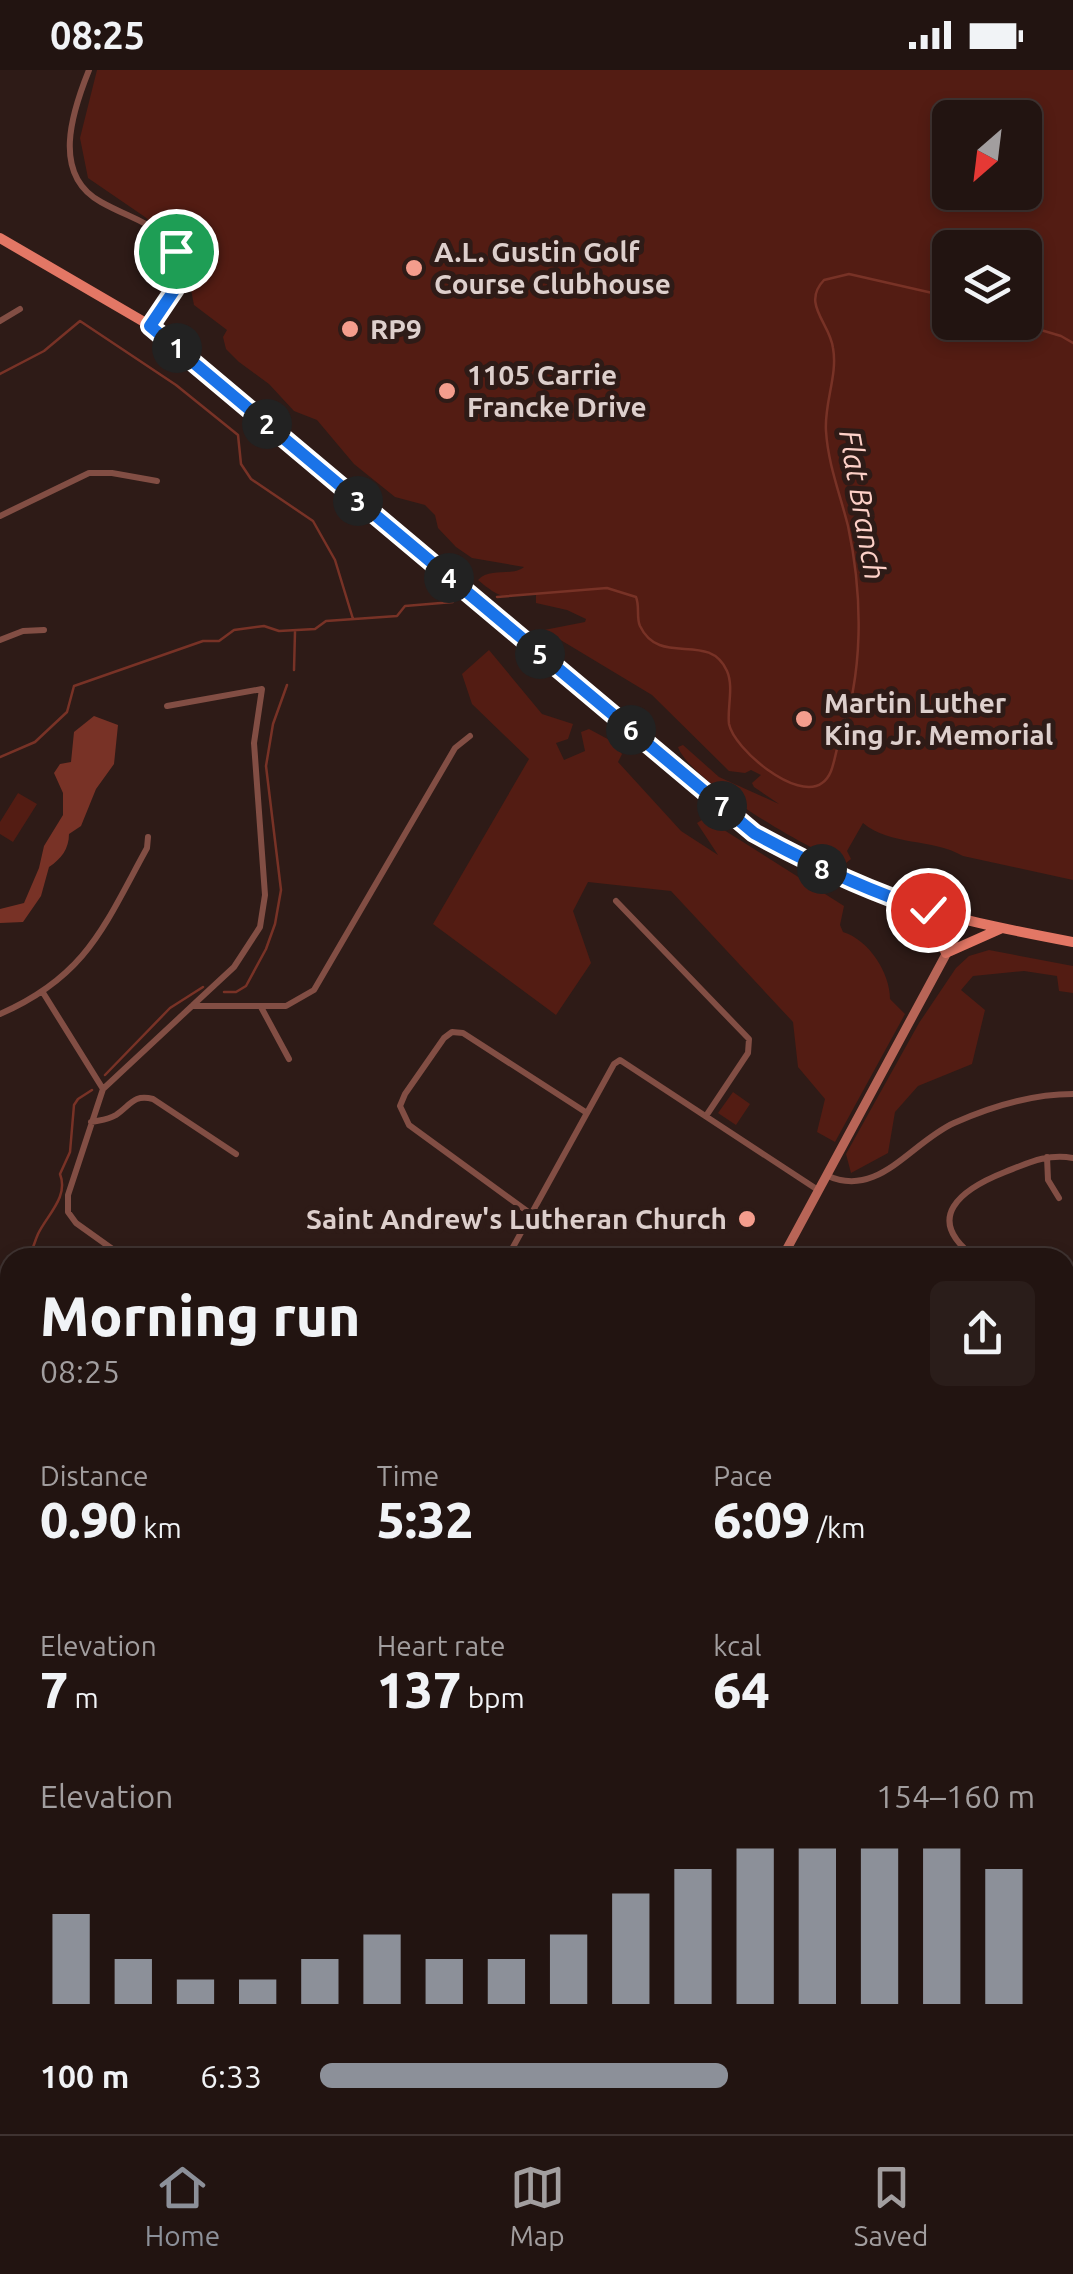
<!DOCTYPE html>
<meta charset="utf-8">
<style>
body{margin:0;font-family:Ubuntu,sans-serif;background:#2a1d1a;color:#f1f3f6;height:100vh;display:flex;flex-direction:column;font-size:38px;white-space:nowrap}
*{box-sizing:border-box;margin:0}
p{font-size:32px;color:#a29e9f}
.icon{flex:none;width:55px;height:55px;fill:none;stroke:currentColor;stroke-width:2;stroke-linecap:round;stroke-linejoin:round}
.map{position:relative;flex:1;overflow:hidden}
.sheet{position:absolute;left:0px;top:1178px;width:1075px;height:888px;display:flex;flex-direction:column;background:#221411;border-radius:30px 30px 0 0;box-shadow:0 5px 15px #0003,0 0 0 2px #3f3331}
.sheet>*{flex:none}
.needle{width:65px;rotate:208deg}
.buttons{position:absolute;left:932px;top:30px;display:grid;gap:20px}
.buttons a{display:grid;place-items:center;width:110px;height:110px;border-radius:15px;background:#221411;box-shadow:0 5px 15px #0003,0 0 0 2px #3f3331;font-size:50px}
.pin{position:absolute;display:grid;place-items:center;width:85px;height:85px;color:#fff;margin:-42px;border:5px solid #fff;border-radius:50%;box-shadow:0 2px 10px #0007}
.km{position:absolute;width:50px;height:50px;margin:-25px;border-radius:50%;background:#222;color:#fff;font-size:28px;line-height:50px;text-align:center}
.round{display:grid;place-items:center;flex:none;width:105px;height:105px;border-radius:15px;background:#2a1d1a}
.overview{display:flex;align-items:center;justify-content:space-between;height:170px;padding:0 40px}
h1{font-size:55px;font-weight:800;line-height:75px}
.figures{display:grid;grid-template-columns:repeat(3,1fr);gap:15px;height:170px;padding:10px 40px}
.figures div{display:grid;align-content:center}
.figures b{font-size:50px;font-weight:800}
.figures small{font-size:28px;font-weight:400}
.figures p{font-size:28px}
.chart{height:280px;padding:20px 40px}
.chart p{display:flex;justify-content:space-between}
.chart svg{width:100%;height:180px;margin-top:10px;stroke:#8c9099;stroke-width:6}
ul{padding:0 40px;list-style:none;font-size:32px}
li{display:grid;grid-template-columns:160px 120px 1fr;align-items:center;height:75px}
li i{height:25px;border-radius:12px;background:#8c9099}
.status{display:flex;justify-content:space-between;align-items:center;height:70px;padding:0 50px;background:#221411;direction:ltr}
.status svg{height:28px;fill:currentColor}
.tab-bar{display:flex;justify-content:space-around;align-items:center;height:140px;border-top:2px solid #3f3331;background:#221411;font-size:28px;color:#a29e9f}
.tab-bar a{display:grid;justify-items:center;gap:5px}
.tab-bar .on{color:#8c9099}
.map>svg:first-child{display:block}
.green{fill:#531c13;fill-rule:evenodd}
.water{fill:#783226}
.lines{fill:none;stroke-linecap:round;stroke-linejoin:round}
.stream{stroke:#783226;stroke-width:2.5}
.street{stroke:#824e44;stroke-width:6}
.secondary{stroke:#b86557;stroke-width:9}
.primary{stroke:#e37765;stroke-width:10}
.route-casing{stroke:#fff;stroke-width:20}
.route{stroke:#1a73e8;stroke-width:12}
.poi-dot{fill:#f49d8d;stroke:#2e1b17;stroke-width:4}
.labels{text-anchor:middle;stroke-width:10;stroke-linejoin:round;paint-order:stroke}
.poi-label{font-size:28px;font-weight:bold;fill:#ddcfcc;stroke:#2e1b17;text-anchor:start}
.water-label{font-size:30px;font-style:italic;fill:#fdd0c7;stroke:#2e1b17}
</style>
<div class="status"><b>08:25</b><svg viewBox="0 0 49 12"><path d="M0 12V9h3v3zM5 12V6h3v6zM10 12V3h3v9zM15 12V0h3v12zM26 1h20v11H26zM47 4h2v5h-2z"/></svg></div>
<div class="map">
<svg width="1073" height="2064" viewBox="0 0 1073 2064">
<rect width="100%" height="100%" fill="#2e1b17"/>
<path class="green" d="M97 0H1073V810L963 786C932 768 890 776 863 753L847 781 851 789 846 793C810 781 690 711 678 677L683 675 719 707 779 734 754 717 752 713 761 705 751 700 745 703 729 701 652 625 544 560 585 552 586 549 567 540 536 533V525C505 520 511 538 478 510 490 497 512 507 524 497L472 488 456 477 438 458 435 445 425 435 395 427 354 394 317 350 294 341 269 314 239 292 226 279 223 267 227 260 194 235 184 183 145 147 88 108 80 68ZM950 48H1025V122H950ZM950 178H1025V252H950Z
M489 580 542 644 573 654 568 669 556 673 564 690 585 681 581 662 589 659 615 673 622 684 618 692 681 761 718 785 697 753 705 748 844 836 840 855 843 862C869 870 890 903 890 929L905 944 835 1072 817 1062 825 1029 798 997 793 952 671 821 588 812 573 841 591 893 556 945 433 854 529 689 472 634 462 604Z
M18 723 37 734 13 772 0 764V752Z
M989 880 1073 896V923L1059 921 1057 906 1024 901 973 906 961 920 985 940 972 994 918 1016 895 1042 888 1083 851 1103 846 1084 919 953 956 898 969 886Z
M733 1022 750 1034 736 1055 718 1043Z"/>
<path class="water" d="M94 646 118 655 114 694 96 719 81 756 69 764C69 779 61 789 49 797L41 826 23 852 0 853V839L24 833 39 798 44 776 63 745V723L54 703 60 694 71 692 74 662Z"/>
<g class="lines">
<path class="stream" d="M1014 252 1061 266 1073 273
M0 304 44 281 80 251 176 315 238 365 241 394 251 409 313 451 335 490 353 549
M497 527 607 518 636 527C640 537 636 547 640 556 660 598 709 560 727 601 734 617 727 638 729 654 734 679 797 732 822 713 834 705 834 686 839 672 864 605 863 526 848 456 840 424 828 394 826 361 824 333 838 305 833 278 830 253 801 234 824 210L849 204 950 227
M294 600 295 562
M0 687 35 672 67 642 74 616 203 571H219L234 560 264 556 279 561 315 559 326 551 397 546 405 536 453 532
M224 922H236L246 916 266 879 275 854 281 820 266 696 273 654 287 615
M105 1005 170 938 203 917
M28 1188C33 1180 34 1173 38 1164 47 1145 69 1127 60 1104L70 1082 74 1035 78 1029 92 1020
M1065 1781 1073 1785
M1065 1919 1073 1917
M798 2064 804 2055"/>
<path class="street" d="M89 0C72 42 51 105 101 132 140 154 162 151 182 197L175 219 151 256
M0 251 20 239
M0 446 89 403H112L157 411
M0 570 23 561 44 560
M167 636 262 619 254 673 265 825 260 857 234 897 193 935
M616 831 749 969 748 983 706 1046
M42 921 103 1019
M261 937 289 989
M0 944C87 906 104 856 147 778L148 767
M91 1052C100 1050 108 1050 116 1045 131 1035 133 1024 153 1029L236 1084
M1047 1087 1048 1110 1059 1128
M826 1105C878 1130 910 1073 954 1053 990 1037 1033 1024 1073 1024
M531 1144 409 1055 400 1036 405 1024 444 968 452 962 463 963 587 1043
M125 1188 76 1153 68 1142V1125L103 1019 192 936H286L314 920 455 678 470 666
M507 1188 614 994 620 990 818 1120
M976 1188C921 1148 962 1119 1005 1102 1028 1093 1048 1083 1073 1088
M1065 1262 1073 1251
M1065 1348 1073 1352
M0 1400 10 1382
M1065 1529 1073 1524
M1065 1603 1073 1623
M0 1655 10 1662
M0 1753 10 1730
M1065 1789 1073 1796
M0 1817 10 1823
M1065 1935H1073
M0 1964 10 1970
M1065 2040 1073 2045
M137 2055 150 2064
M668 2055 684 2064
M28 2064 33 2055
M151 2064 155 2055
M856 2064 861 2055
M992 2064 999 2055"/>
<path class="secondary" d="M782 1188 964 851
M303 2064 308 2055"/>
<path class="primary" d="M0 168 151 256 754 763C797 786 840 811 886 827 947 848 1010 860 1073 872
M928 840 946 883 1000 859"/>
</g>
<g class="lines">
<defs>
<path id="route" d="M176 181 182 197 175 219 150 256 754 763C811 794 867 821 928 840"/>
</defs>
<use href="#route" class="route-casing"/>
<use href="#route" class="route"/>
</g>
<g class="poi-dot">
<circle cx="414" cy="198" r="10"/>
<circle cx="350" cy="259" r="10"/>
<circle cx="447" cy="321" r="10"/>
<circle cx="804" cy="649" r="10"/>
<circle cx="747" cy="1149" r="10"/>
</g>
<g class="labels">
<g class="poi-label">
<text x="434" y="192">A.L. Gustin Golf<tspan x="434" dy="32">Course Clubhouse</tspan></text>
<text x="370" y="269">RP9</text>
<text x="467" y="315">1105 Carrie<tspan x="467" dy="32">Francke Drive</tspan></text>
<text x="824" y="643">Martin Luther<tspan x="824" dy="32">King Jr. Memorial</tspan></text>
<text x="727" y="1159" text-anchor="end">Saint Andrew's Lutheran Church</text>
</g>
<g class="water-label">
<text transform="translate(862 435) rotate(80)" y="10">Flat Branch</text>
</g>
</g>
</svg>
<div class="buttons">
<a><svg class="needle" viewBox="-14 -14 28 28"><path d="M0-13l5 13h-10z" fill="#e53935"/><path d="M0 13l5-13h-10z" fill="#a29e9f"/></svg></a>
<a><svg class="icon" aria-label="layers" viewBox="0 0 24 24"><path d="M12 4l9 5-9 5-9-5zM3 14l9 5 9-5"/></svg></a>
</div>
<div class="pin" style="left:176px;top:181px;background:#1e9e55"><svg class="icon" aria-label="arrive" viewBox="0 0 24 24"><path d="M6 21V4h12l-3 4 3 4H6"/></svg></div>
<div class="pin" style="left:928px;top:840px;background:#d93025"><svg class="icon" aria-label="check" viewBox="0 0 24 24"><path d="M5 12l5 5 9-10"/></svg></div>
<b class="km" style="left:177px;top:278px">1</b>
<b class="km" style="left:267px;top:354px">2</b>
<b class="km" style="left:358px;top:431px">3</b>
<b class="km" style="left:449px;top:508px">4</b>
<b class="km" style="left:540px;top:584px">5</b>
<b class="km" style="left:631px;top:660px">6</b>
<b class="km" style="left:722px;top:736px">7</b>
<b class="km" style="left:822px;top:799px">8</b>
<section class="sheet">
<div class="overview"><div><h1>Morning run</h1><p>08:25</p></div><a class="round"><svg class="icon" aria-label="share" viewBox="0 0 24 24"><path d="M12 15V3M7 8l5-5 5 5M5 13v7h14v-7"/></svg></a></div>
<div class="figures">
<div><p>Distance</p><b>0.90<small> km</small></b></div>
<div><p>Time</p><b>5:32</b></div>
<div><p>Pace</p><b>6:09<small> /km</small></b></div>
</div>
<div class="figures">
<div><p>Elevation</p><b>7<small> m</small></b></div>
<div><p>Heart rate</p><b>137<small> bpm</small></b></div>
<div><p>kcal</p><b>64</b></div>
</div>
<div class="chart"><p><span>Elevation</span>154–160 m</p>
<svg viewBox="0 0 160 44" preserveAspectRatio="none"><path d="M5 44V22M15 44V33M25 44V38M35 44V38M45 44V33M55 44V27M65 44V33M75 44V33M85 44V27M95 44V17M105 44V11M115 44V6M125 44V6M135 44V6M145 44V6M155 44V11"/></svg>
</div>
<ul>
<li><b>100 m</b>6:33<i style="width:57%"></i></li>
</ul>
</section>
</div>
<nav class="tab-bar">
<a class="on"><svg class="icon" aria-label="home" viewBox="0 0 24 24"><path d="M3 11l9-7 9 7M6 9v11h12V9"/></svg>Home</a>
<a><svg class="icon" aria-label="map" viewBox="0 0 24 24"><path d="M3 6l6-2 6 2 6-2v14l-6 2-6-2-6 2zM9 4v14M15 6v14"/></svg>Map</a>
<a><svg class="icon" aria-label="saved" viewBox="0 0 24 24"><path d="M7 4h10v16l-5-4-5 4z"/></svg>Saved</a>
</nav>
